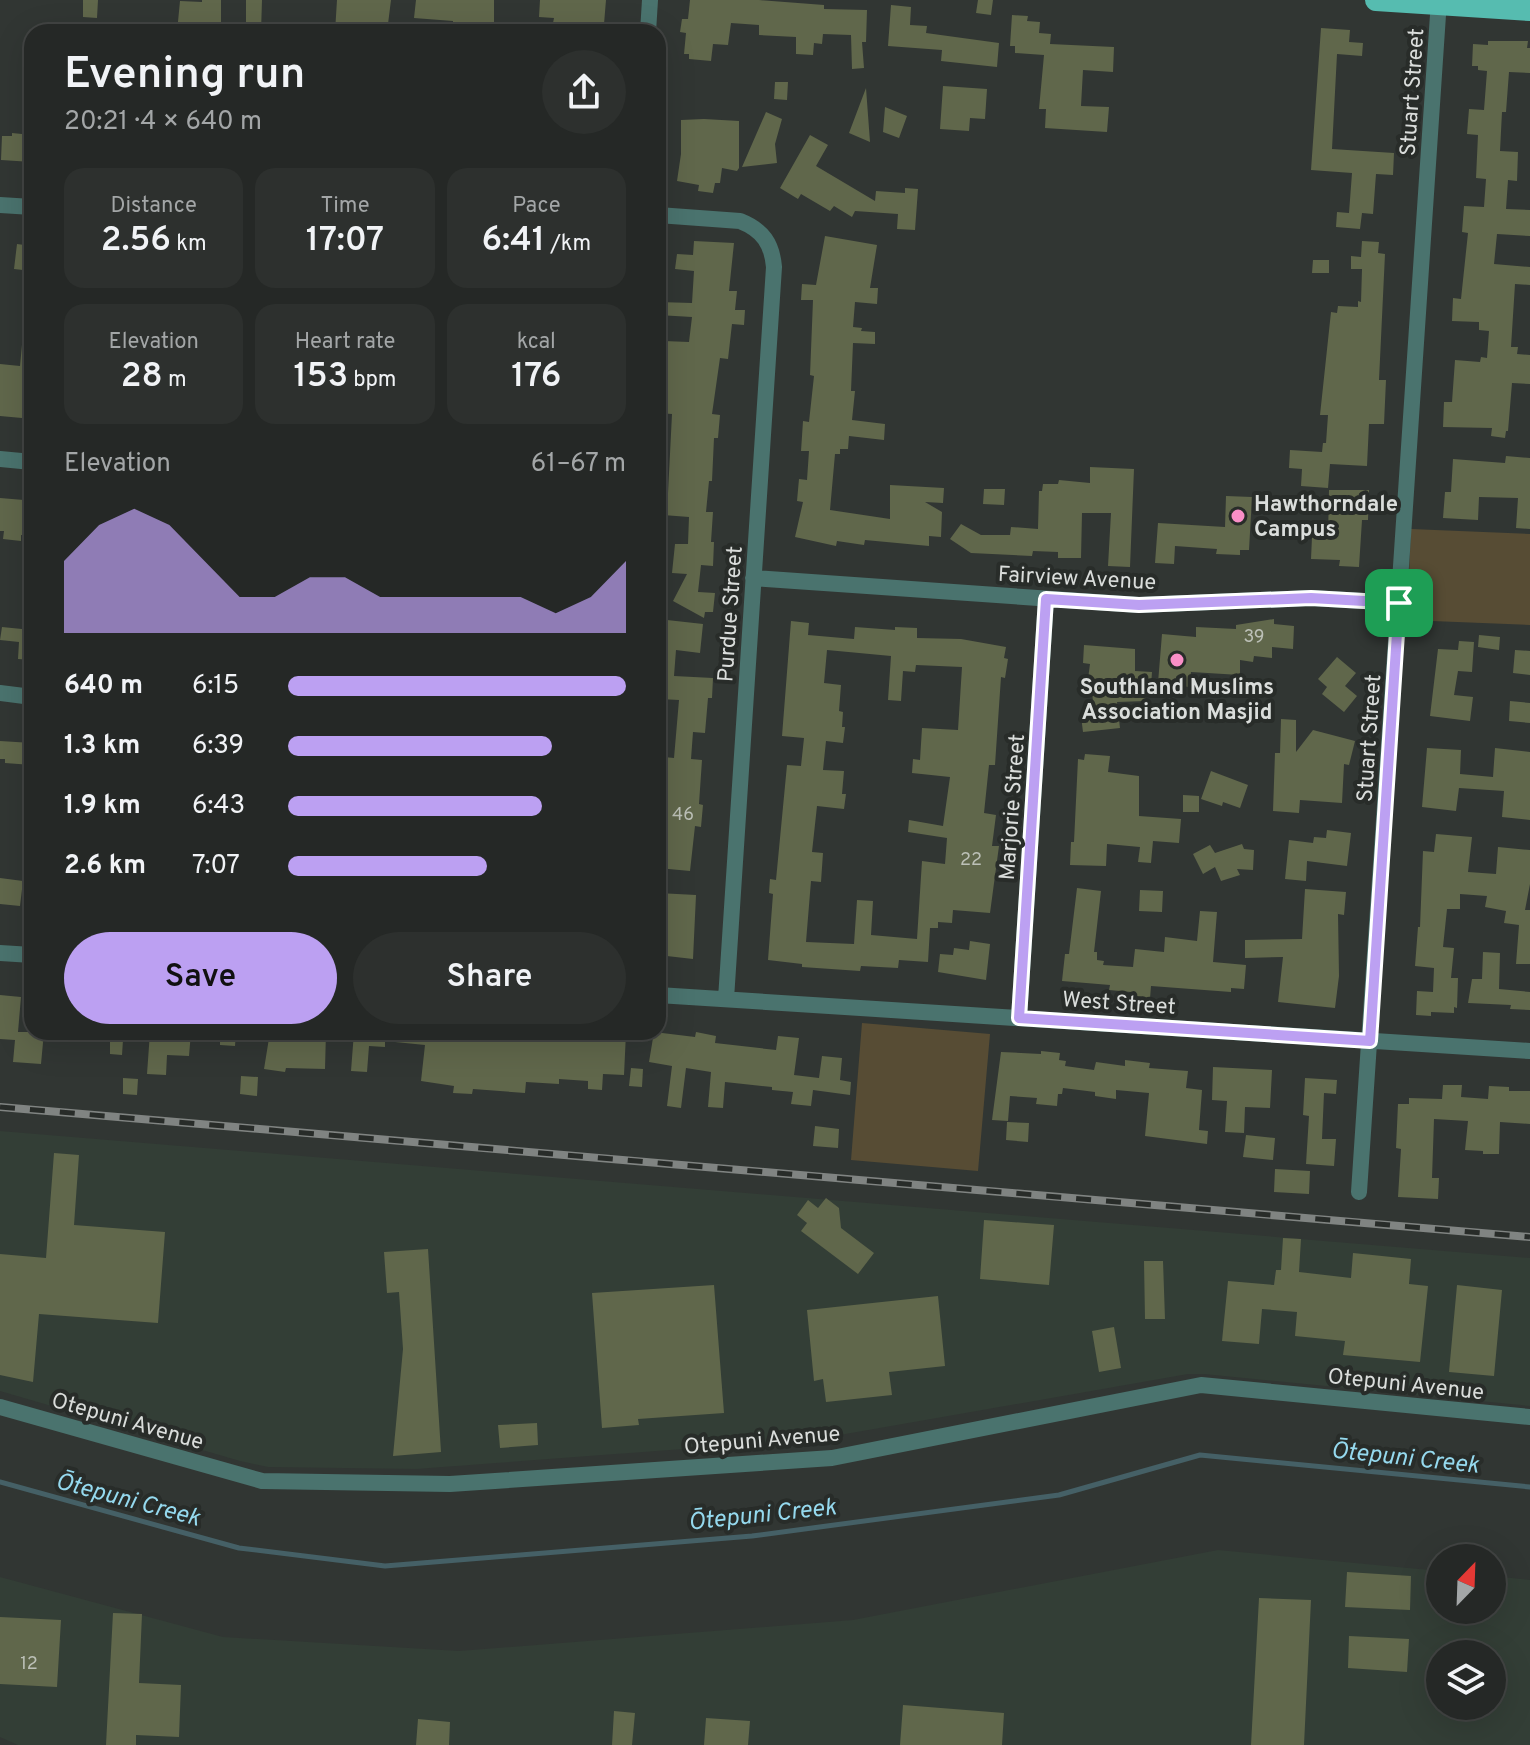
<!DOCTYPE html>
<meta charset="utf-8">
<style>
body{margin:0;font-family:Overpass,sans-serif;background:#2d302e;color:#f1f3f6;height:100vh;display:flex;flex-direction:column;font-size:30px;white-space:nowrap}
*{box-sizing:border-box;margin:0}
p{font-size:26px;color:#a3a6a7}
.icon{flex:none;width:44px;height:44px;fill:none;stroke:currentColor;stroke-width:2;stroke-linecap:round;stroke-linejoin:round}
.map{position:relative;flex:1;overflow:hidden}
.sheet{position:absolute;left:24px;top:24px;width:642px;height:1016px;display:flex;flex-direction:column;background:#252826;border-radius:24px;box-shadow:0 8px 32px #0002,0 0 0 2px #424443}
.sheet>*{flex:none}
.needle{width:52px;rotate:23deg}
.fabs{position:absolute;left:1426px;top:1544px;display:grid;gap:16px}
.fabs a{display:grid;place-items:center;width:80px;height:80px;border-radius:50%;background:#252826;box-shadow:0 8px 32px #0002,0 0 0 2px #424443;font-size:40px}
.pin{position:absolute;display:grid;place-items:center;width:68px;height:68px;color:#fff;margin:-34px;border-radius:16px;box-shadow:0 4px 12px #0006}
.round{display:grid;place-items:center;flex:none;width:84px;height:84px;border-radius:42px;background:#2d302e}
.summary{display:flex;align-items:center;justify-content:space-between;height:136px;padding:0 40px}
h1{font-size:44px;font-weight:600;line-height:60px}
.metrics{display:grid;grid-template-columns:repeat(3,1fr);gap:12px;height:136px;padding:8px 40px}
.metrics div{display:grid;align-content:center;border-radius:20px;background:#2d302e;text-align:center}
.metrics b{font-size:34px;font-weight:600}
.metrics small{font-size:22px;font-weight:400}
.metrics p{font-size:22px}
.chart{height:224px;padding:16px 40px}
.chart p{display:flex;justify-content:space-between}
.chart svg{width:100%;height:144px;margin-top:8px;fill:#bca0f2;opacity:.7}
.button{display:flex;gap:16px;margin-top:auto;padding:16px 40px}
.button a{flex:1;height:92px;border-radius:48px;background:#bca0f2;color:#111;font-size:32px;font-weight:600;line-height:92px;text-align:center}
.button a+a{background:#2d302e;color:#f1f3f6}
ul{padding:0 40px;list-style:none;font-size:26px}
li{display:grid;grid-template-columns:128px 96px 1fr;align-items:center;height:60px}
li i{height:20px;border-radius:10px;background:#bca0f2}
.map>svg:first-child{display:block}
.built{fill:#333e36;fill-rule:evenodd}
.green{fill:#574c34}
.lines{fill:none;stroke-linecap:round;stroke-linejoin:round}
.stream{stroke:#456066;stroke-width:5}
.building{fill:#60674b;fill-rule:evenodd}
.minor{stroke:#4a736e;stroke-width:16}
.trunk{stroke:#56bcb0;stroke-width:22}
.rail-casing{stroke:#808482;stroke-width:8}
.rail{stroke:#282c29;stroke-width:5;stroke-dasharray:15;stroke-linecap:butt}
.route-casing{stroke:#fff;stroke-width:16}
.route{stroke:#bca0f2;stroke-width:10}
.poi-dot{fill:#fa8fc7;stroke:#282c29;stroke-width:3}
.labels{text-anchor:middle;stroke-width:8;stroke-linejoin:round;paint-order:stroke}
.number-label{font-size:18px;fill:#bcc0b7}
.street-label{font-size:22px;fill:#dadddb;stroke:#282c29}
.poi-label{font-size:22px;font-weight:bold;fill:#dadddb;stroke:#282c29;text-anchor:start}
.water-label{font-size:24px;font-style:italic;fill:#95d9ee;stroke:#282c29}
</style>
<div class="map">
<svg width="1530" height="1745" viewBox="0 0 1530 1745">
<rect width="100%" height="100%" fill="#313633"/>
<path class="built" d="M0 1131 1530 1258V1406L1204 1374H1188L817 1439 416 1469 268 1467 240 1461 0 1391Z
M1218 1550 1440 1571V1610H1492V1576L1530 1580V1745H18L0 1737V1577L223 1637 459 1651 853 1620ZM1440 1654H1492V1706H1440Z"/>
<path class="green" d="M1411 529 1530 534V625L1407 620Z
M862 1023 990 1034 978 1171 851 1160Z"/>
<g class="lines">
<path class="stream" d="M0 1482 239 1548 385 1566 752 1536 1059 1495 1200 1455 1530 1487"/>
</g>
<path class="building" d="M83 0H98L97 18 83 17Z
M202 0H221V32H177L180 1 202 2Z
M246 0H262L261 32H246Z
M337 0H391L387 32H335Z
M416 0H494V25L474 24V32H453V21L414 18Z
M540 0H606L604 24 553 23 554 18 539 17Z
M690 0H759L824 5V9L867 10 866 42H862L864 68 852 69 851 35 823 34 822 44 814 43 813 55 796 54V37L759 35V25L731 23 728 45 713 44 711 61 689 59V54H684L686 33 680 32 682 19H688Z
M978 0H993L991 15 976 13Z
M891 5 911 7 910 25 927 26 926 33 999 43 997 67 941 61 942 50 888 46Z
M1012 15 1028 16 1027 21 1040 22 1039 33 1051 34 1050 44 1114 47 1113 72 1083 70 1081 106 1109 107 1107 132 1045 128 1046 109H1039L1044 55 1015 53V46H1010Z
M1321 28 1350 30 1349 42 1363 43 1362 56 1337 54 1332 149 1394 153 1393 175 1376 174 1373 214 1362 213 1360 229 1336 227 1337 212 1349 213 1352 173 1311 170Z
M1488 41H1528L1527 48H1530V73L1509 72 1506 112H1502L1500 151 1518 152 1517 181 1508 180 1506 209 1530 210V236L1497 234 1494 264 1530 267V285L1515 284 1511 347H1518L1517 354 1530 355V384L1512 383 1508 431H1506L1505 438 1491 436 1492 428 1443 427 1444 402H1452L1455 360 1480 362 1481 357 1487 358 1489 331 1479 330V322L1452 321 1453 298 1461 299 1468 233 1462 232 1464 206 1484 207 1486 179 1476 178 1478 135 1467 134 1469 109 1484 110 1487 71 1478 70V66H1472L1473 44 1488 45Z
M775 82H788L787 100 774 99Z
M943 86 987 89 985 119 970 118 969 131 940 129Z
M866 88 870 142 849 133Z
M885 107 907 116 899 138 883 132Z
M766 112 782 119 775 144 777 163 742 167Z
M704 119 739 121V168L737 171 722 168 720 183H715L713 193 698 191 699 185 677 181 681 154V120Z
M12 133 32 135V162L1 160 2 136H12Z
M810 135 828 145 816 166 875 201 876 191 905 193V188L918 189 915 230 897 229 898 214 855 211 852 217 834 206 830 211 801 194 798 199 780 188Z
M825 236 877 245 870 288H878L877 304 855 302 853 327 862 328 861 331 875 332V344L853 343 851 391H855L852 420 885 424 884 440 849 436 848 449H840V454H835L830 510 890 519V485L944 488 943 503 925 502 942 512 941 537 929 536V546L865 540 864 545 837 541 836 546 795 537 803 502 797 501 799 479 807 480 809 451H801L803 421 809 422 814 376 810 375 813 300H801L802 284 816 285Z
M694 241 734 243 729 291H737L735 310H745L744 325 732 324 728 359 720 358 712 414 720 415 718 438H714L712 481H709L706 512H713L711 542H714L713 566 701 565 698 592 715 593 713 612H705L704 618 673 601 687 574 672 573 675 544H688L689 517 663 515 665 492 668 493 672 414 658 413V356H663L664 341 689 342 692 317 658 315V302L692 303 694 271 675 269 677 254 693 255Z
M1362 241 1379 242 1378 253 1385 254 1379 380H1386L1384 424H1369L1367 466 1330 464 1328 488 1301 486 1302 469 1289 468 1290 450 1322 452 1323 443H1326L1328 415H1320L1331 312 1337 313 1338 306 1358 307V301L1361 302 1362 269H1351V256L1361 257Z
M17 244 32 246V271L14 269Z
M1313 260H1329V273H1312Z
M23 334H32V372L27 371 22 418 0 416V364L20 366Z
M1506 456 1530 458V529L1516 528 1518 498 1479 497 1478 520 1443 518 1445 492H1451L1453 459 1505 463Z
M1090 467 1134 469 1130 567 1108 566 1111 513H1082L1081 558H1058V552L1033 551 1032 556 971 553 950 539 961 524 981 535H1010L1011 527 1038 529 1039 491H1042L1043 484H1058L1059 480 1090 483Z
M984 489H1005L1004 505 983 504Z
M1329 490H1369L1368 520H1362L1359 567 1339 566 1340 560 1311 559 1312 537 1328 538Z
M1226 496 1252 497 1249 550H1240V555L1216 554 1217 549 1175 546 1174 564 1155 563 1158 523 1225 527Z
M0 498 24 500V503L32 504V536L21 535V541L3 539 4 531H0Z
M1274 619V624L1294 626 1293 649 1272 647V658L1254 656 1253 662 1240 660V675L1191 672 1189 687 1158 683 1162 634 1196 637V627L1236 629V625Z
M667 620 703 624 700 653 676 650 674 676 713 678 712 698H708L705 733 693 732 691 759 702 760 699 804 703 805 701 827 695 826 690 871 658 868V835L663 836 668 783 658 782V767H664V757L674 758 679 700 660 699V695H658V648H664Z
M791 621 809 623 808 635 854 639 855 627 895 630V627L917 628V638L961 639 1006 647 1004 658 1008 659 1005 678 1001 677 995 765H989L984 813 996 815 992 846H999L990 913 953 910 952 923 938 922V928H930L928 962 899 960 898 968 861 966 860 971 802 967V964L768 960 773 894 769 893 770 879 776 880 787 765 801 766 804 738 782 736ZM827 650 891 656 888 700 901 701 903 671 915 672 916 665 962 667 958 730 922 728 920 760 913 759 912 773 950 777 943 826 909 820 908 832 947 838 945 864 922 861 917 939 871 935 873 901 857 900 854 944 806 942 811 881 821 882 823 853 812 852 817 806 844 809 846 794H842L844 771 823 770 826 741 843 743 845 727H842L843 712 839 711 841 685 824 683Z
M2 627 32 630V660L18 659 19 642 0 640Z
M1479 635 1500 637 1499 650 1478 647Z
M1459 641 1474 642 1472 672 1458 671 1454 695 1473 697 1470 721 1430 716 1438 649 1458 650Z
M1084 645 1135 649V671L1152 672 1151 686H1145L1146 701 1117 702 1120 728 1083 732 1081 716 1094 714 1091 679H1088L1090 664 1083 663Z
M1515 650 1530 651V675L1513 673Z
M1337 657 1356 673 1345 686 1357 696 1344 712 1322 694 1327 687 1318 679Z
M1510 701 1530 703V723L1509 721Z
M1281 719 1296 720V752L1313 730 1355 741 1349 765 1344 764 1342 803 1300 800 1299 813 1273 811 1275 753H1280Z
M0 741 32 743V765L5 763V759H0Z
M1427 748 1461 750 1460 774 1493 777 1495 748 1530 752V820L1502 817 1504 791 1459 788 1456 811 1422 807Z
M1085 754 1110 756 1108 772 1139 776V816L1181 819 1179 843 1153 841 1151 863 1138 862 1140 847 1107 844 1106 866 1070 865 1071 842H1074L1078 759 1084 760Z
M1211 771 1248 785 1240 808 1223 802 1222 806 1201 799Z
M1183 795 1199 796V812H1183Z
M1327 830 1351 833 1347 866 1307 861 1306 881 1285 879 1289 840 1313 843 1314 837 1326 838Z
M1436 834 1472 837 1468 872 1496 874 1498 847 1530 850V884L1525 910H1530V964H1516L1519 925 1504 923 1506 911 1485 907 1487 896 1460 894V909H1447L1443 947 1454 948 1451 978H1458L1457 1008 1454 1007V1013L1431 1012V1016L1416 1015 1417 991 1433 992 1434 968 1415 966 1418 927H1420L1423 851 1434 852Z
M1242 844 1244 849 1254 850 1253 870 1237 869 1240 875 1221 881 1215 867 1203 874 1193 854 1210 845 1215 853Z
M0 878 23 881 20 906 0 904Z
M1077 888 1101 891 1094 952H1097V960L1104 961 1103 965 1133 967 1135 949 1164 952 1165 937 1197 941 1200 911 1217 912 1213 962 1246 965 1244 989 1231 988V992L1151 986 1150 999 1131 998V992L1109 990 1110 985 1062 981 1065 954H1069Z
M1305 889 1346 892 1344 915 1338 914 1339 976 1335 1008 1278 1002 1283 957 1245 958V940L1302 939Z
M1140 890 1163 891 1162 912 1139 911Z
M658 893 696 895 693 959 658 955 662 916H658Z
M970 941 990 944 986 980 938 972 940 954 953 955 954 948 969 950Z
M1483 952 1500 953 1499 989 1530 992V1010L1510 1009 1511 1005 1468 1003 1472 979H1482Z
M0 995 21 997 18 1032H44L41 1064 13 1062 15 1040 0 1039Z
M150 1032H191L189 1056 167 1055 166 1075 147 1074Z
M220 1032H236L235 1046 220 1045Z
M270 1032H326L325 1069 286 1068 285 1072 264 1069Z
M354 1032H538L565 1035V1032L626 1033 624 1075 603 1074 602 1090 588 1089V1081L559 1079V1084L526 1082 525 1093 473 1089 472 1094 453 1093 454 1086 421 1081 425 1045 385 1041V1047L369 1046 367 1072 351 1071Z
M654 1032 695 1037 696 1032 716 1036 715 1043 776 1050 778 1036 799 1038 794 1075 819 1078 822 1056 842 1058 840 1080 851 1082 850 1095 813 1090 811 1106 791 1104 793 1092 772 1090V1087L725 1082 723 1108 708 1107 711 1072 686 1068 681 1108 667 1106 672 1066 649 1062Z
M110 1040H123L122 1055 110 1054Z
M1041 1051 1060 1053 1059 1060 1066 1061 1065 1066 1094 1070 1096 1062 1125 1066V1060L1150 1063 1149 1068 1188 1071 1186 1088 1202 1090 1199 1130 1208 1131 1207 1144 1145 1136 1149 1093 1116 1090V1099L1095 1096V1092L1063 1088 1062 1094H1058L1057 1106 1036 1104 1037 1098 1010 1096 1008 1121 992 1120 1001 1052 1041 1054Z
M1213 1067 1272 1070 1270 1108 1245 1107 1244 1133 1225 1132 1227 1101 1212 1100Z
M631 1068 643 1069 642 1087 629 1086Z
M241 1076 258 1077 257 1096 240 1094Z
M123 1078 138 1079 137 1095 123 1094Z
M1305 1078 1337 1080 1336 1094 1324 1093 1322 1139H1336L1334 1166 1306 1164 1309 1116 1303 1115Z
M1443 1085H1462L1461 1097 1488 1099 1489 1086 1509 1087V1091H1530V1124L1500 1122 1499 1154H1483V1151L1465 1150 1468 1121 1434 1119 1432 1178H1439L1438 1199 1398 1197 1401 1149 1396 1148 1398 1104H1409V1098L1442 1099Z
M1007 1122 1029 1123 1028 1142 1006 1140Z
M815 1126 839 1129 838 1148 813 1146Z
M1246 1135 1275 1138 1273 1160 1243 1157Z
M54 1153 79 1155 74 1225 165 1232 158 1323 39 1314 33 1382 0 1375V1254L46 1258Z
M1275 1169 1310 1171 1309 1194 1274 1192Z
M826 1198 839 1208 841 1228 874 1253 858 1274 801 1231 807 1223 797 1215 808 1200 818 1208Z
M984 1220 1054 1225 1049 1285 980 1279Z
M1283 1238 1301 1239 1299 1272 1351 1278 1353 1253 1411 1259 1409 1284 1428 1286 1420 1362 1343 1355 1345 1341 1295 1336 1297 1312 1262 1309 1259 1344 1222 1341 1228 1281 1274 1285 1276 1270H1281Z
M428 1249 441 1452 393 1456 403 1349 399 1292 387 1293 384 1252Z
M1144 1261H1163L1165 1319H1145Z
M714 1285 724 1413 638 1419 639 1425 602 1428 592 1293Z
M1457 1285 1502 1290 1494 1376 1449 1372Z
M938 1296 945 1366 889 1372 892 1395 826 1402 823 1379 814 1381 807 1310Z
M1114 1327 1121 1368 1099 1372 1092 1331Z
M537 1423 538 1445 500 1448 498 1425Z
M1347 1572 1411 1576 1410 1610 1345 1607Z
M1259 1598 1311 1600 1304 1745H1251Z
M113 1613 142 1614 139 1683 181 1685 179 1737 136 1735V1745H106Z
M0 1617 61 1620 57 1687 0 1684Z
M1349 1636 1409 1639 1407 1672 1348 1668Z
M903 1705 1004 1713 1002 1745H900Z
M614 1711 635 1713 632 1745H612Z
M706 1718 750 1721 748 1745H704Z
M418 1719 450 1722 449 1745H416Z"/>
<g class="lines">
<path class="minor" d="M648 32 650 0
M0 205 32 207
M658 215 740 221C763 230 772 244 774 267L726 999
M0 459 32 462
M753 578 1139 605 1311 598 1399 603
M0 693 32 697
M0 953 32 955
M658 995 1530 1051
M1019 1018 1046 599
M1359 1192 1439 0
M0 1407 262 1481 450 1484 832 1458 1201 1385 1530 1417"/>
<path class="trunk" d="M1376 0 1530 10"/>
<defs>
<path id="rail" d="M0 1107 1530 1237"/>
</defs>
<use href="#rail" class="rail-casing"/>
<use href="#rail" class="rail"/>
</g>
<g class="lines">
<defs>
<path id="route" d="M1311 598 1399 603 1370 1041 1019 1018 1046 599 1139 605Z"/>
</defs>
<use href="#route" class="route-casing"/>
<use href="#route" class="route"/>
</g>
<g class="poi-dot">
<circle cx="1238" cy="516" r="8"/>
<circle cx="1177" cy="660" r="8"/>
</g>
<g class="labels">
<g class="number-label">
<text x="1254" y="642">39</text>
<text x="683" y="820">46</text>
<text x="971" y="865">22</text>
<text x="29" y="1669">12</text>
</g>
<g class="street-label">
<text transform="translate(1411 92) rotate(-86)" y="8">Stuart Street</text>
<text transform="translate(1077 577) rotate(3)" y="8">Fairview Avenue</text>
<text transform="translate(729 614) rotate(-86)" y="8">Purdue Street</text>
<text transform="translate(1368 738) rotate(-86)" y="8">Stuart Street</text>
<text transform="translate(1011 807) rotate(-86)" y="8">Marjorie Street</text>
<text transform="translate(1119 1002) rotate(4)" y="8">West Street</text>
<text transform="translate(1406 1383) rotate(6)" y="8">Otepuni Avenue</text>
<text transform="translate(128 1420) rotate(16)" y="8">Otepuni Avenue</text>
<text transform="translate(762 1439) rotate(-5)" y="8">Otepuni Avenue</text>
</g>
<g class="poi-label">
<text x="1254" y="511">Hawthorndale<tspan x="1254" dy="25">Campus</tspan></text>
<text x="1177" y="694" text-anchor="middle">Southland Muslims<tspan x="1177" dy="25">Association Masjid</tspan></text>
</g>
<g class="water-label">
<text transform="translate(1405 1457) rotate(6)" y="8">Ōtepuni Creek</text>
<text transform="translate(128 1499) rotate(15)" y="8">Ōtepuni Creek</text>
<text transform="translate(762 1514) rotate(-6)" y="8">Ōtepuni Creek</text>
</g>
</g>
</svg>
<div class="fabs">
<a><svg class="needle" viewBox="-14 -14 28 28"><path d="M0-13l5 13h-10z" fill="#e53935"/><path d="M0 13l5-13h-10z" fill="#a3a6a7"/></svg></a>
<a><svg class="icon" aria-label="layers" viewBox="0 0 24 24"><path d="M12 4l9 5-9 5-9-5zM3 14l9 5 9-5"/></svg></a>
</div>
<div class="pin" style="left:1399px;top:603px;background:#1e9e55"><svg class="icon" aria-label="arrive" viewBox="0 0 24 24"><path d="M6 21V4h12l-3 4 3 4H6"/></svg></div>
<section class="sheet">
<div class="summary"><div><h1>Evening run</h1><p>20:21 · 4 × 640 m</p></div><a class="round"><svg class="icon" aria-label="share" viewBox="0 0 24 24"><path d="M12 15V3M7 8l5-5 5 5M5 13v7h14v-7"/></svg></a></div>
<div class="metrics">
<div><p>Distance</p><b>2.56<small> km</small></b></div>
<div><p>Time</p><b>17:07</b></div>
<div><p>Pace</p><b>6:41<small> /km</small></b></div>
</div>
<div class="metrics">
<div><p>Elevation</p><b>28<small> m</small></b></div>
<div><p>Heart rate</p><b>153<small> bpm</small></b></div>
<div><p>kcal</p><b>176</b></div>
</div>
<div class="chart"><p><span>Elevation</span>61–67 m</p>
<svg viewBox="0 0 160 44" preserveAspectRatio="none"><path d="M0 44V22L10 11L20 6L30 11L40 22L50 33L60 33L70 27L80 27L90 33L100 33L110 33L120 33L130 33L140 38L150 33L160 22V44z"/></svg>
</div>
<ul>
<li><b>640 m</b>6:15<i style="width:100%"></i></li>
<li><b>1.3 km</b>6:39<i style="width:78%"></i></li>
<li><b>1.9 km</b>6:43<i style="width:75%"></i></li>
<li><b>2.6 km</b>7:07<i style="width:59%"></i></li>
</ul>
<div class="button"><a>Save</a><a>Share</a></div>
</section>
</div>
